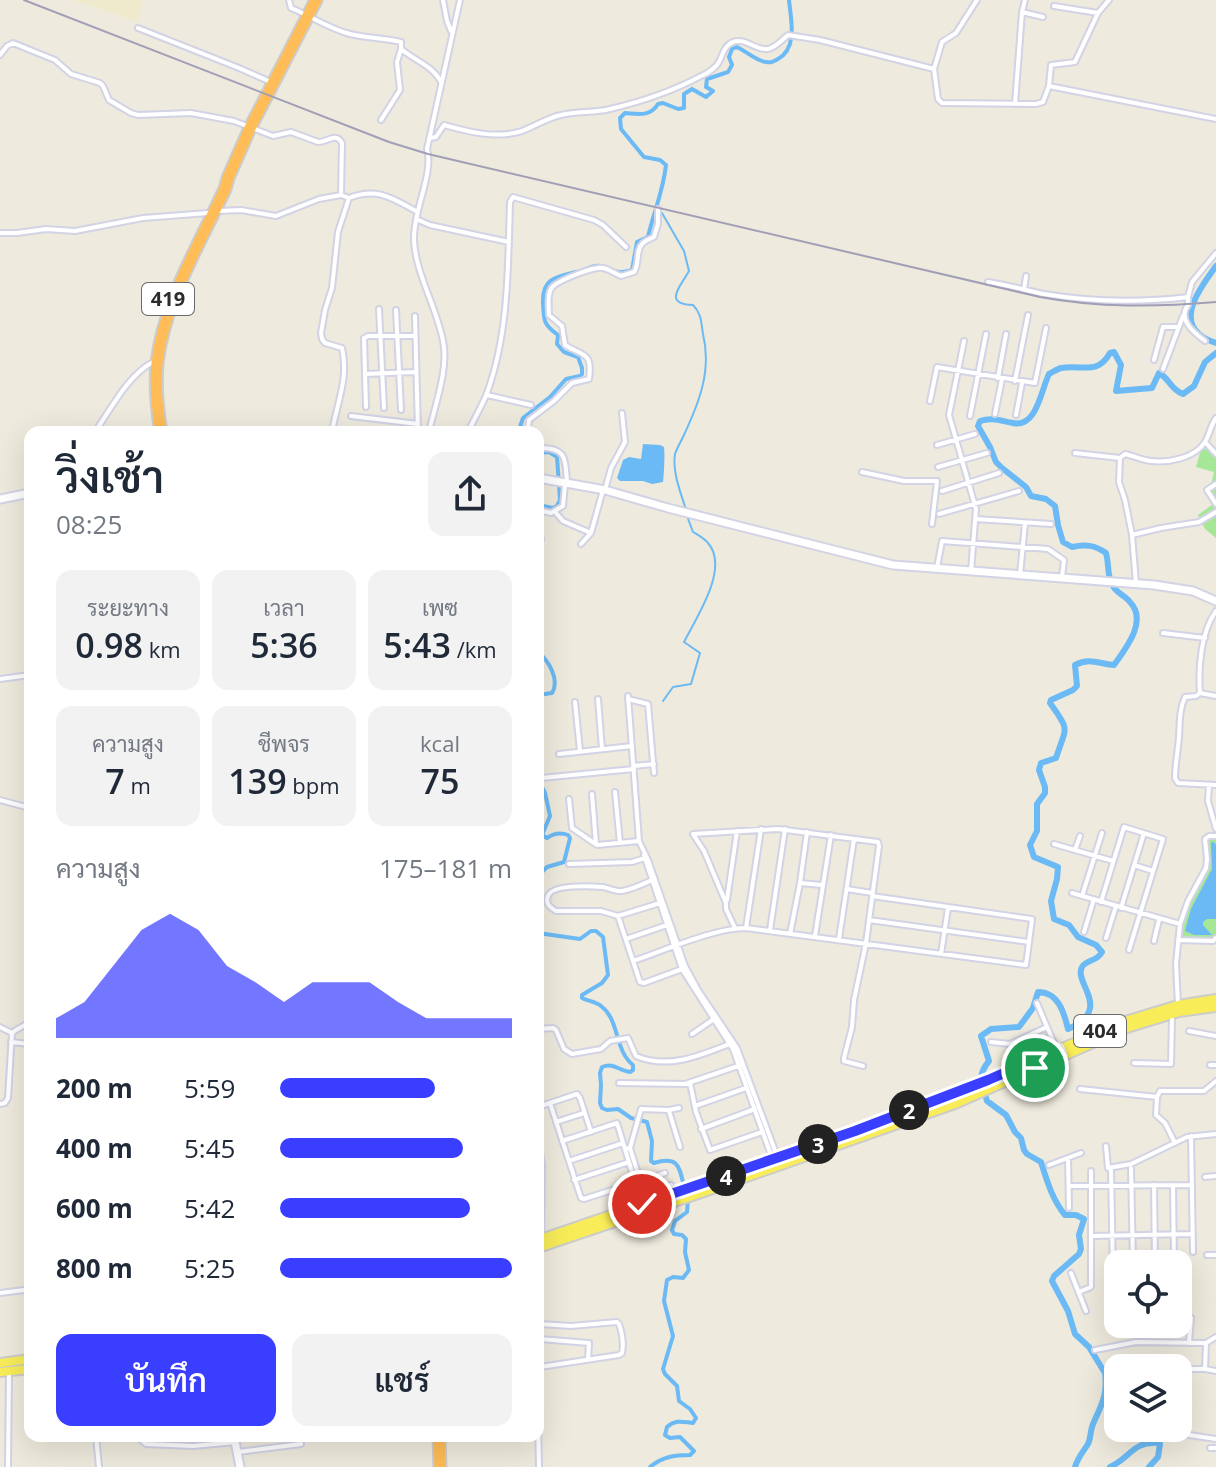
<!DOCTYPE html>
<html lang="th">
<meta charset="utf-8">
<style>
body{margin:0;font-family:"Open Sans",Sarabun,sans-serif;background:#f2f2f3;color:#1f2937;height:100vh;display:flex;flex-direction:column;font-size:30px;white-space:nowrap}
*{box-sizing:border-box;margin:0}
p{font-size:26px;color:#747a83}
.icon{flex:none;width:44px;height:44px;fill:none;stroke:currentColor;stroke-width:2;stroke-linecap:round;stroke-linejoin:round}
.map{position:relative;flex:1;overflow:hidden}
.panel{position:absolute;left:24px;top:426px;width:520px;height:1016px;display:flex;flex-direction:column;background:#fff;border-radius:16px;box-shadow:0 8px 32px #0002}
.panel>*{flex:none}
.buttons{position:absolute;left:1104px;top:1250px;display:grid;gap:16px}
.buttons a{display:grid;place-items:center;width:88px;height:88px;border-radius:16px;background:#fff;box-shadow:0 8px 32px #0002;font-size:40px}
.pin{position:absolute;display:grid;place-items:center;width:68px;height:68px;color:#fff;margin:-34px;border:4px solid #fff;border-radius:50%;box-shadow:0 2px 8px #0007}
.km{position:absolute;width:40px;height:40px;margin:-20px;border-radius:50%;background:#222;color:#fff;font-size:22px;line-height:40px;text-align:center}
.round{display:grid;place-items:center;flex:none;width:84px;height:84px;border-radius:16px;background:#f2f2f3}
.summary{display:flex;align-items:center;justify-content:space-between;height:136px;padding:0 32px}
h1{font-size:44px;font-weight:600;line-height:60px}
.metrics{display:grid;grid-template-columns:repeat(3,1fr);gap:12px;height:136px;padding:8px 32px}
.metrics div{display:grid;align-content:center;border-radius:16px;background:#f2f2f3;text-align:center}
.metrics b{font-size:34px;font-weight:600}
.metrics small{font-size:22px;font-weight:400}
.metrics p{font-size:22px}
.chart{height:224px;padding:16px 32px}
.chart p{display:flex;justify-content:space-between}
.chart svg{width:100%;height:144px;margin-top:8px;fill:#393eff;opacity:.7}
.primary-button{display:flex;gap:16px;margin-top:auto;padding:16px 32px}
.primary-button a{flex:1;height:92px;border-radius:16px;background:#393eff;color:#fff;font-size:32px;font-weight:600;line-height:92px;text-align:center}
.primary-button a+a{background:#f2f2f3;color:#1f2937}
ul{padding:0 32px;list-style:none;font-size:26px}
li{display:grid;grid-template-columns:128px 96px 1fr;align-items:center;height:60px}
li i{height:20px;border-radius:10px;background:#393eff}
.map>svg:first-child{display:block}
.education{fill:#f0eacc}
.green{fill:#a5e797}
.water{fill:#6bbaf5}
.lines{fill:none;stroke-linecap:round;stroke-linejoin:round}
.stream{stroke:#6bbaf5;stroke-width:2}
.canal{stroke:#6bbaf5;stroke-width:4}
.river{stroke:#6bbaf5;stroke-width:6}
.street-casing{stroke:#d2d3e5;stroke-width:8}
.secondary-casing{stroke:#d2d3e5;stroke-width:11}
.primary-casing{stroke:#ccc;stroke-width:12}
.highway-casing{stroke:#ccc;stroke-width:15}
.street{stroke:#fff;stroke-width:4}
.secondary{stroke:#fff;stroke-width:7}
.primary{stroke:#f8ed58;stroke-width:8}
.highway{stroke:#ffbc57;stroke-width:11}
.rail{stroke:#a09fb7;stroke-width:2}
.route-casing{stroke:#fff;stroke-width:16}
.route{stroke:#393eff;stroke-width:10}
.labels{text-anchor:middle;stroke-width:8;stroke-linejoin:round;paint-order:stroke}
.shield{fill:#fff;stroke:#6b6b6b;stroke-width:2}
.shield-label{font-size:20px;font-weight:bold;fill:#2c2c2c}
</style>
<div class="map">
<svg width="1216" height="1467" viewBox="0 0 1216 1467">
<rect width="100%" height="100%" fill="#eeeadd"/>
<path class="education" d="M73 0H142L138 22Z"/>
<path class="green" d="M1208 443 1216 450V538L1205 529 1198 515 1212 505 1206 489 1212 481 1214 472 1196 467 1201 449Z
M1216 836V938L1213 941 1178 940 1188 901 1206 868 1205 839Z"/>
<path class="water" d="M643 444 660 445 664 447C665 454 664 474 663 482L652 484 643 481H620L617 478 623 460 629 457 641 459Z
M1212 842 1215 843 1216 846V919H1207L1203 922V925L1212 935H1194L1185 931 1191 909 1212 869 1211 843Z"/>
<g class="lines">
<path class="stream" d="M655 210 662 213 684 251 689 271C681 286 662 304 693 305 702 314 701 323 703 334 712 371 699 403 683 437 680 443 677 448 675 454 672 472 681 493 686 510
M663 701 673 687 691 684 700 653 684 642C696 618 730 568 708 543 704 538 698 535 693 532L687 516"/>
<path class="canal" d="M524 432 520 427 523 418 550 397 566 379 580 376 582 374V368L578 357 564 352 557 344 558 335C543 324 544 321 543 303 542 278 556 277 576 272 582 271 589 267 595 266 605 264 611 271 619 272 623 273 628 271 632 270L637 242 648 237C654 211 663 192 666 165L660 160 644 157 621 129 620 118 625 113C639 114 650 117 658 104L663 103 678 109 684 108V94L692 89 706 97 713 91 706 87 707 79 728 72 732 65 729 57 732 49 737 47C746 51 756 61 766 62 772 63 772 62 778 59 798 48 791 20 789 0
M538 453 549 452 557 457 560 500 557 506 553 508 538 505
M538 652C549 661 560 680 552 693L538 695
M538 735 541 739 538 745
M538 779 545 793 550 816 542 835 547 838C554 833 560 832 568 835L570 838 564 862 547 867 538 876
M538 933 580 939 591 931H596L603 937 608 975 602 983 582 995V998C588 1001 596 1002 601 1006 620 1020 614 1050 633 1065V1070L630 1072C619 1071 614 1062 602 1067L600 1073 601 1085 600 1103 602 1108 607 1110 618 1109 631 1118 647 1122 652 1141 651 1161 654 1163C681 1155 679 1169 685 1190
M650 1467C662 1457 674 1455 690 1455L694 1451 680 1437 670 1438 665 1435 667 1427C676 1419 683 1422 693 1423L696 1418 690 1409 679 1401 677 1386 665 1374 663 1369 673 1336 664 1301 667 1280 673 1277 683 1278 689 1270 685 1252 686 1239 682 1235 674 1234 672 1230 675 1221 687 1212 688 1198"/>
<path class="river" d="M1216 266C1204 283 1177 316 1199 334 1203 338 1210 341 1216 343
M1075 1467C1078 1457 1083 1452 1088 1444 1091 1438 1090 1431 1093 1424 1101 1406 1108 1395 1105 1373L1089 1347 1075 1334 1068 1311 1052 1281 1054 1276 1079 1254 1081 1249 1079 1235 1084 1219 1076 1215H1065C1052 1199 1047 1181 1041 1162L1027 1154 1024 1150 1021 1138 1015 1132 1006 1115 987 1101C982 1083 976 1077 989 1061L981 1036 991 1029 1019 1027 1033 1008 1038 992C1058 992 1064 1012 1068 1029 1114 1009 1073 983 1082 967 1087 959 1097 962 1102 952L1096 945 1078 937 1069 925 1054 919 1051 901 1057 879 1058 867 1034 857 1030 845 1037 831V804L1045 793V787L1039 770 1041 763 1056 758C1066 726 1071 732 1050 703L1051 700 1073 690 1077 686 1075 665C1090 657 1099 664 1114 665 1126 648 1148 621 1130 602 1125 595 1115 593 1112 584 1107 575 1109 563 1106 553 1095 545 1085 544 1072 547L1063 542 1058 525 1055 506 1046 499 1031 496 1026 487 1002 468 996 462 990 447 978 426 980 421C992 417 1001 421 1013 423 1037 428 1041 390 1049 374 1053 372 1057 369 1061 368 1082 364 1097 376 1110 353L1114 352 1121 365 1116 391 1152 388 1159 373C1170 379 1170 389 1183 394L1194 386 1205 362 1216 353
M1110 1467C1130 1458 1133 1441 1158 1443L1160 1444 1158 1457 1149 1467"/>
<defs>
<path id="street" d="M289 0 291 8C311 16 329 29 350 34 366 38 384 38 401 42V49C414 60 433 66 441 82
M443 0 447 21 451 31
M1054 6 1098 13
M1022 12 1043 17
M138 28 239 68 273 83
M0 55 7 46 13 43 55 60 71 74 100 83 103 86 109 100 131 113 138 115 191 113 234 121 273 136 291 132 318 142C326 143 336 131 342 143L341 195
M934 69 942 42 956 33 977 0
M1049 86 1051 65 1075 62 1098 13 1109 0
M1015 104 1022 12 1025 0
M381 120 400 90 397 62 401 49
M430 138 436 137 444 125C469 132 496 139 522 131 535 126 547 118 561 115 577 111 594 113 610 109 640 102 673 91 701 76 706 74 712 70 716 66 723 59 722 46 733 42 745 37 756 51 768 49 775 48 782 40 788 35L820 40 934 69 938 99 942 103 1036 104 1043 102 1049 86 1216 119
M218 211 241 210 276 216 319 199 341 195 349 198
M416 219 430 225 509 242
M0 233H17L46 229 75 231 143 218 208 213
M988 282C1007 285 1025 290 1044 294 1092 302 1139 303 1188 297L1192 282 1216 253
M1024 290 1026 276
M1188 297V305C1177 319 1194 333 1205 341
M379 309 384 408
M396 310 401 410
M415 316 418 432
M964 341 949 415 976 509 971 571
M1154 360 1163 327H1179
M1163 369 1183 316
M365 374 416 372
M998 378 1006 334
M1015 381 1028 315
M487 395 531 405
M930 401 937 367 1035 383 1046 328
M366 407 364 338 368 336H415
M995 414 1002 379
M1016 415 1022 383
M351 416 418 424
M970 416 986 334
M95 432C111 409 127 376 153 362
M332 432C337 402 349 379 342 348L325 343 322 339 321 333 325 310 332 288 338 232 349 198C377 187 392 198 416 211
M429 432C435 405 449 368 443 341 437 308 415 272 414 240 413 210 434 174 427 149L460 0
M468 432C474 419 482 406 487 393 509 333 508 265 510 202L513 197 594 220 603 225 626 247
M532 432 528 427 529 420 554 401 572 383 589 379C593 351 582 356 565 345L562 326 549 315C549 307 547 296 551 289 555 281 595 266 603 268 609 269 615 274 621 276L634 272C640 264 635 250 643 243 646 240 650 239 654 237L658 224V209
M1205 442 1216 454
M937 445 975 434
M538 448C566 447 565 457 567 482
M1075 453 1120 458 1125 454C1134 456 1142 460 1151 461 1169 463 1195 458 1205 442 1210 434 1210 426 1216 418
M1120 458 1119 482 1125 500 1132 535 1136 583
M938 467 987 453
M862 472 904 481H937L932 524
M1216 484 1207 490 1216 504
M605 490 611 468 625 442 622 413
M942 491 999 473
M538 510 551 513 563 506 565 484
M556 513 563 521 591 533
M939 514 1019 491
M975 519 1051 524
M538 530 541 539 538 548
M1132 535 1161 528 1199 522 1216 512
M581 544 591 533 603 490
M937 568 942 541 1048 549 1064 560 1062 577
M1020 575 1025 523
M1163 633 1205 638
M0 679 30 675
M1200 693C1198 667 1201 632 1216 611
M628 696 639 841 648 860 685 966 698 990 737 1048 777 1156
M1216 696 1200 693 1196 696 1185 697C1179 710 1180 723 1179 737 1178 751 1175 764 1175 778L1178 783 1216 785
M598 699 602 749
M628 699 648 704 654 773
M575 702 580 751
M559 754 632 746
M633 766 654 764
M541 778 634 769
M1209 785 1208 801 1216 829
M615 792 620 843
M592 794 596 844
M569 799 572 828 597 845 639 841
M0 800 30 808
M1054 844 1113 861
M1075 850 1080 836
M644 855 682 969 733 1049 772 1158
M569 864 632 862 645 858
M1134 865 1153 871
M652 880C643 884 631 890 622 891 616 892 609 888 603 887 591 886 552 884 548 896 545 904 550 907 556 911H601L618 916 660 903
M800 883 822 885
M847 889 872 893
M1072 893 1180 924
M1082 896 1102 833
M727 900 737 831
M1101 902 1124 827 1163 839 1129 950
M1121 908 1144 833
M618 916 640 982 644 983 682 969
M869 920 1029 942
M735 928 726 909V903L704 851 693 834 778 829 878 842 879 846 866 943 854 1000 852 1027 844 1058V1061L863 1066
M746 928 761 829
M770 930 785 829
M1084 932 1094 899
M790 934 800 883 807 832
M815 936 831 835
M1106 938 1116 906
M626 939 667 925
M839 939 854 839
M1178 940 1213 941 1216 938
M1154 941 1159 920
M941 954 948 908
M633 961C666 950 714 928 746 928L1026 965 1032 919 872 896
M1037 1003 1056 1048
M1178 1005 1176 964 1180 924 1188 901 1206 868 1207 859 1205 839 1209 836H1216
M0 1027 12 1033
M538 1029 553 1028 556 1030 564 1049 572 1054 601 1049 610 1041 628 1038 636 1056C668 1070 702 1055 732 1043
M1189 1031 1216 1036
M692 1034 714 1019
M11 1042 30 1044
M991 1042 1010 1044 1047 1027
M1134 1063 1171 1064 1172 1017
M1210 1065H1216
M619 1083 685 1084 741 1065
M690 1083 696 1112 710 1150 762 1132
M1080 1089 1157 1097
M550 1103 581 1198 584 1199 665 1173
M0 1104 5 1103 8 1098 12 1033 16 1030 30 1022
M695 1106 746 1088
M538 1107 577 1094 580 1098 591 1132
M669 1111 680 1147
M556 1122 584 1113
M701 1129 755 1109
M1191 1136 1193 1252
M538 1138 542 1165 541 1239
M562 1141 617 1123 625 1149
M1175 1143 1165 1123 1156 1115 1157 1097 1160 1091H1204L1216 1081
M1106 1146 1108 1168 1131 1164 1187 1137 1216 1134
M630 1148 641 1109 669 1110 679 1108
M1068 1158 1069 1208
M569 1161 623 1143
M1049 1165 1081 1153
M1131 1168 1133 1264
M1111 1170 1113 1275
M1205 1177 1216 1176
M574 1180 629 1162
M1154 1185 1155 1264
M1173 1185 1174 1263
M1069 1186 1192 1185
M641 1202 625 1149 630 1148 647 1203
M620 1203 671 1185
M1092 1236 1193 1234
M1207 1255H1216
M1071 1273 1086 1311
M1079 1292 1091 1287V1171
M0 1293 24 1290
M540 1324 571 1326 617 1322 619 1324C622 1333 624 1344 622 1353L619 1355 540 1367
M540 1339 589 1343 588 1360
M1189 1343 1191 1318
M1095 1350 1136 1342 1206 1343 1216 1337
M1178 1369H1205L1216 1371
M1205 1369 1206 1343
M538 1403 540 1249
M538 1420 539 1467
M1163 1431 1216 1439
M96 1436 99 1467
M140 1436 141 1440 146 1444 193 1446 236 1442
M1210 1448H1216
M238 1452 301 1444
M8 1467 9 1373"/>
<path id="secondary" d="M538 478 605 490 668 508 893 565 1154 585 1193 591 1216 601
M0 499 30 493
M234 1436 240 1467"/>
<path id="primary" d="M538 1240 855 1131 988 1080 1125 1021 1178 1005 1216 999
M538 1248 704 1192 955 1104 1127 1028 1179 1012 1216 1007
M0 1363 30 1359
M0 1372 30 1369"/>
<path id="highway" d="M161 432C157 409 155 386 157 363 164 302 199 245 225 189L228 178 250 128 316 0
M439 1436 440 1467"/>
</defs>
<use href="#street" class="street-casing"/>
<use href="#secondary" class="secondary-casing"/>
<use href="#primary" class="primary-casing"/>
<use href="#highway" class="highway-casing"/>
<use href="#street" class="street"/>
<use href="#secondary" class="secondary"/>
<use href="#primary" class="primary"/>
<use href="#highway" class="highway"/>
<path class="rail" d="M24 0 389 142 428 154 1040 297C1099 308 1157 307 1216 302"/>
</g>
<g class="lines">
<defs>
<path id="route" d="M642 1204 855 1131 988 1080 1057 1050 1060 1057 1035 1068"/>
</defs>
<use href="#route" class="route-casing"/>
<use href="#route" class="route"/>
</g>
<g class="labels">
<g class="shield">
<rect x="142" y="283" width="52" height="32" rx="6"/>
<rect x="1074" y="1015" width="52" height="32" rx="6"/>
</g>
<g class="shield-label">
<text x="168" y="306">419</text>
<text x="1100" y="1038">404</text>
</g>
</g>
</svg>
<div class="buttons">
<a><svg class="icon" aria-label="locate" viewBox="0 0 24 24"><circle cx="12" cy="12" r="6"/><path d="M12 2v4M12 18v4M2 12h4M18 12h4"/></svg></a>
<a><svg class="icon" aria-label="layers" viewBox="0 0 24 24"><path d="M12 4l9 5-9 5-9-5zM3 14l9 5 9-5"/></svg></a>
</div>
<div class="pin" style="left:1035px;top:1068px;background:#1e9e55"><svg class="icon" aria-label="arrive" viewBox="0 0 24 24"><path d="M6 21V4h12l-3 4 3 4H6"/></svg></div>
<div class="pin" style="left:642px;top:1204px;background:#d93025"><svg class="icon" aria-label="check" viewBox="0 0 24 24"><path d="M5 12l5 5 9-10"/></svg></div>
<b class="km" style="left:909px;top:1110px">2</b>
<b class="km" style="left:818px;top:1144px">3</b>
<b class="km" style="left:726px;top:1176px">4</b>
<section class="panel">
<div class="summary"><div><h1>วิ่งเช้า</h1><p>08:25</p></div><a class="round"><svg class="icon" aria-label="share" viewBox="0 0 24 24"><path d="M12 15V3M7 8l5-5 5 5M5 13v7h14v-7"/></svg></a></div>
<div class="metrics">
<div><p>ระยะทาง</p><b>0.98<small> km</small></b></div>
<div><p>เวลา</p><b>5:36</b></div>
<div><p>เพซ</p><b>5:43<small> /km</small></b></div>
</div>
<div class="metrics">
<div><p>ความสูง</p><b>7<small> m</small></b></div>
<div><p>ชีพจร</p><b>139<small> bpm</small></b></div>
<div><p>kcal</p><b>75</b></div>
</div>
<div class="chart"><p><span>ความสูง</span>175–181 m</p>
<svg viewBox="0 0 160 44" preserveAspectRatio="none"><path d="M0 44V38L10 33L20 22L30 11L40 6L50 11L60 22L70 27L80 33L90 27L100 27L110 27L120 33L130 38L140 38L150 38L160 38V44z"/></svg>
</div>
<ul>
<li><b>200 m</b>5:59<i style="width:67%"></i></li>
<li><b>400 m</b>5:45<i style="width:79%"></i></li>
<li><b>600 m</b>5:42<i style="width:82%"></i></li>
<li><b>800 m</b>5:25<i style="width:100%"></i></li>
</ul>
<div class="primary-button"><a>บันทึก</a><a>แชร์</a></div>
</section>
</div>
